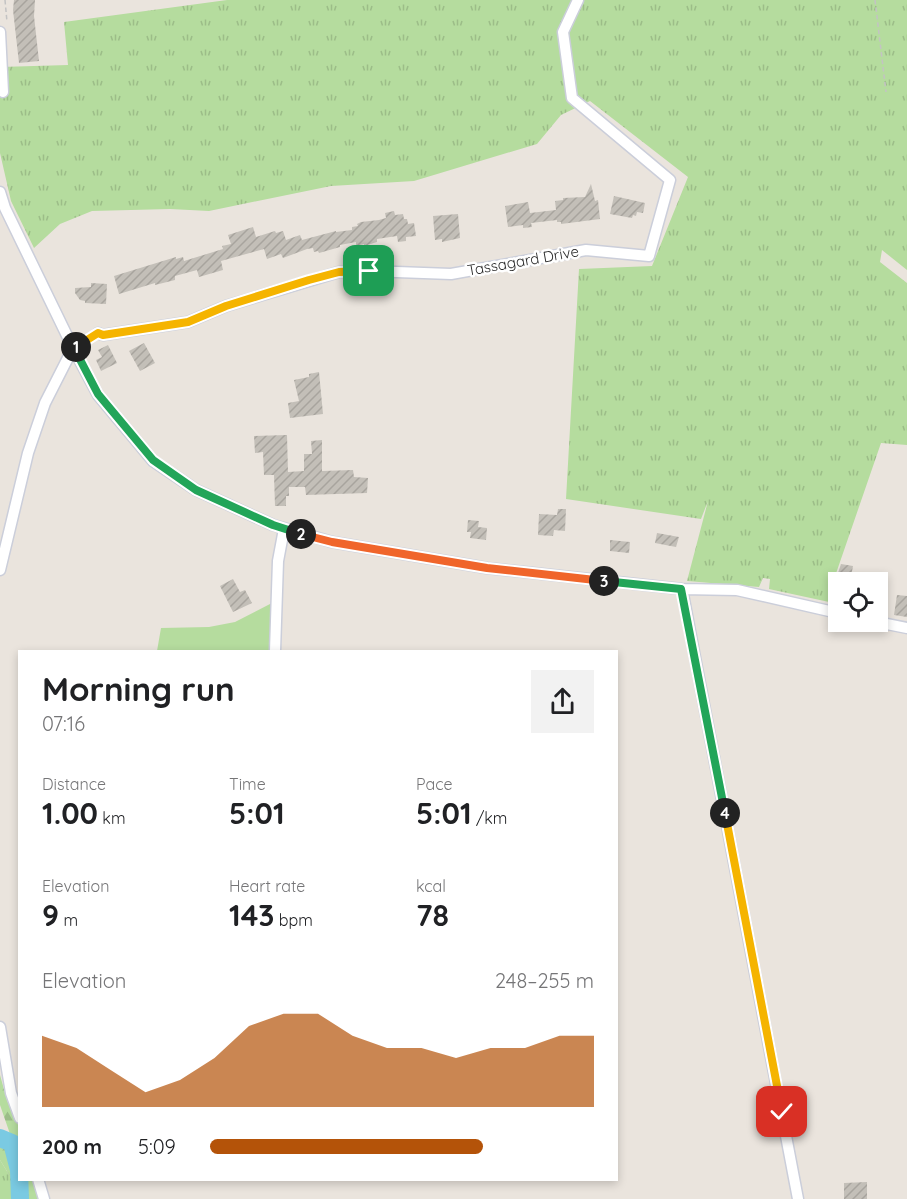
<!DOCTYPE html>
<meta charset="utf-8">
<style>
body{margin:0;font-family:Quicksand,sans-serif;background:#f2f2f2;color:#202124;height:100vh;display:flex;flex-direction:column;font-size:22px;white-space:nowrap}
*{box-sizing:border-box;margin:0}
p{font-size:20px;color:#757577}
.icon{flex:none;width:33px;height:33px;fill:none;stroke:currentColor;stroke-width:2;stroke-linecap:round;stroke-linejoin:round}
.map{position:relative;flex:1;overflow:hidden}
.panel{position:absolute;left:18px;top:650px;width:600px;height:531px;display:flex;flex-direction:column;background:#fff;border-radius:0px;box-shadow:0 3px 9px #0003}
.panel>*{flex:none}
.buttons{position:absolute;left:828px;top:572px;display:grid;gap:12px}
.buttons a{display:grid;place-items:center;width:60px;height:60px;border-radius:0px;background:#fff;box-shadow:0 3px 9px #0003;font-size:30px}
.pin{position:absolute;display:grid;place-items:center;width:51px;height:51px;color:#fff;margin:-26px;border-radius:12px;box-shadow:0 3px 9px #0006}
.km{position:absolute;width:30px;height:30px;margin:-15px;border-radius:50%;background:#222;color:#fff;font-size:16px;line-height:30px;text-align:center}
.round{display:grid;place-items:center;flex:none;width:63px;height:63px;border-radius:0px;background:#f2f2f2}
.head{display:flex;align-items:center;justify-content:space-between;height:102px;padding:0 24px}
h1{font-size:33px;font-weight:700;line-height:45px}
.figures{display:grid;grid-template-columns:repeat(3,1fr);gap:9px;height:102px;padding:6px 24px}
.figures div{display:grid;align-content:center}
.figures b{font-size:30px;font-weight:700}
.figures small{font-size:16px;font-weight:400}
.figures p{font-size:16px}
.chart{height:168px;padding:12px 24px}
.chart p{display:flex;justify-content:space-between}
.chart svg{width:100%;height:108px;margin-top:6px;fill:#b45309;opacity:.7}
ul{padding:0 24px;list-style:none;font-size:20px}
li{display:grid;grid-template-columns:96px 72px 1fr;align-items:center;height:45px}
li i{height:15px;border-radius:8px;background:#b45309}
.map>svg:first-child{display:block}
.grass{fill:url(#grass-tufts)}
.forest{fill:url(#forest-firs)}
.garden{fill:#b5dc9e}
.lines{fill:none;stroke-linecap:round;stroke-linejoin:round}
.river{stroke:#7acae2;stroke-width:18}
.building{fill:url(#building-hatch)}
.minor-casing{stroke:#cbceda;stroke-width:13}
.path{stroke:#c3c3c3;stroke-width:1.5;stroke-dasharray:4.5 3;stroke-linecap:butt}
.minor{stroke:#fff;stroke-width:10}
.split-1-casing{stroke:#fff;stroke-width:12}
.split-2-casing{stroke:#fff;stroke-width:12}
.split-3-casing{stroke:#fff;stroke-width:12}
.split-4-casing{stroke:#fff;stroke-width:12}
.split-5-casing{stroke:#fff;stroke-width:12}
.split-1{stroke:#f5b400;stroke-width:8}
.split-2{stroke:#22a559;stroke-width:8}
.split-3{stroke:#f0652b;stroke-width:8}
.split-4{stroke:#22a559;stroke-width:8}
.split-5{stroke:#f5b400;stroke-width:8}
.labels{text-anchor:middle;stroke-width:5;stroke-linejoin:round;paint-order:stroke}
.street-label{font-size:15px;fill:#2a2a2a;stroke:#fff}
</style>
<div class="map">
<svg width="907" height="1199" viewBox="0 0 907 1199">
<defs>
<pattern id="grass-tufts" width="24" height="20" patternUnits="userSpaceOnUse" patternTransform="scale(1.5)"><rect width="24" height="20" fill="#b5dc9e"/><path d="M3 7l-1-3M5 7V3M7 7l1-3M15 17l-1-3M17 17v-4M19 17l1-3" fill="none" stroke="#9cbd88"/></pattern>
<pattern id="forest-firs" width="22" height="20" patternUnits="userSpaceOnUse" patternTransform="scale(1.5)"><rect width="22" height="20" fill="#b5dc9e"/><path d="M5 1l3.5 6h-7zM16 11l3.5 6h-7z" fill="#9cbd88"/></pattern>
<pattern id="building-hatch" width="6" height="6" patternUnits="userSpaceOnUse" patternTransform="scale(1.5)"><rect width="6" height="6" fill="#c3bfb8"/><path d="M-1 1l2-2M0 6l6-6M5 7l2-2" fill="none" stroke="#a8a49e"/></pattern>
</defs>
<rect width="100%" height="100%" fill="#eae4dd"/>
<path class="grass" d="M227 0H907V270L882 250 880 262 907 283V445L881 443 831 588 829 602 769 589 770 579 763 578 759 587 687 581 708 501 701 519 566 499 579 269 652 266 688 177 590 101 561 115 537 144 414 181 331 186 209 211 170 209 92 211 60 224 34 248 11 201 0 153V67L68 65 64 22Z
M0 1160 13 1181 16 1199H0Z"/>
<path class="forest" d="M0 1075 7 1100 19 1127V1150L10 1134 0 1105Z
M0 1143 9 1147 15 1170 13 1181 0 1160Z
M22 1179H38L42 1199H24Z"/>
<path class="garden" d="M270 604H281V651H157L161 628 209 627 235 622Z"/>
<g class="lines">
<path class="river" d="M0 1138 12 1143 19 1170 20 1199"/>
</g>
<path class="building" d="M14 0H35L34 16 39 61 19 63 13 10Z
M591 184 595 201 598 200 600 219 561 224V222H557V220L531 223 532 227 523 228V225L508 227 505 206 528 202 530 213 556 210 555 201 563 200V198L585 197Z
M614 196 645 203 643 213 637 212 636 216 633 215 632 218 610 214Z
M394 211 395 215 403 214 404 219H407L408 224 414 223 416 236 406 237V241L398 242 397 236 377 239V242L364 246V244L356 246V242L340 245V247L319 253 318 251 314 252 313 248 307 249 283 258 281 254 267 259 264 249 221 261 223 270 199 277 197 270 175 276V280L155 285V283L119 294 114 276 176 257V259L183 257 184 261 223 249 222 246 231 244 228 235 253 227 256 237 275 231 276 233 283 231 286 240 300 235 302 240 336 231V232L352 230V227L358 226 357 224 361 222 379 220 386 218 385 213Z
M458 214 460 238 442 242V239L435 240 433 216Z
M91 283 107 284 106 304 85 303V301L80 300 75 293V288L91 287Z
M144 343 155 363 140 371 129 351Z
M108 345 117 363 101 371 96 360 102 357 98 350Z
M319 372 323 414 290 418 288 403 299 401 294 380 309 377V374Z
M287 435 288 472 304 471V454H312L311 441 322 440V471L353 470 354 477 368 478 367 493 306 495 305 487H289V496H286V506H275L274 475H264L263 452 255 453 254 436Z
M558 509H566L565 531 554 530 553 536 538 535 539 514 557 515Z
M468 520 479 521 478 527 487 528 486 540 470 538 471 532H467Z
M657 533 679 537 676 547 655 543Z
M610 540 630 542 629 553 610 551Z
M841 564 853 566 850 582H835Z
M233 579 240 592 245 590 252 603 233 612 220 586Z
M897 595 907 596V617L894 615Z
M867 1182V1199H844V1183Z"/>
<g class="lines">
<defs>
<path id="minor" d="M0 32 3 92
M0 192 5 208 73 348 98 395 153 461 196 490 273 525 332 542 487 568 682 589 737 590 838 613
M98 333 103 335 188 322 226 306 339 272 369 271 451 274 586 250 649 256 670 180 572 98 563 32 578 0
M0 570 28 453 45 403 73 348
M682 589 798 1199
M872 621 907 628
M275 651 278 561 284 529
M0 1027 11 1093 20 1118
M38 1179 44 1199"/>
</defs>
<use href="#minor" class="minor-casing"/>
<path class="path" d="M5 0 7 22
M875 0 886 92
M81 344 90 339"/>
<use href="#minor" class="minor"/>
</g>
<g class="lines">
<defs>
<path id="split-1" d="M76 347 98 333 103 335 188 322 226 306 309 280 339 272 369 271"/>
<path id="split-2" d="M76 347 74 348 98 394 153 460 196 490 273 525 301 534"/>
<path id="split-3" d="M301 534 332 542 487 568 604 581"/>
<path id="split-4" d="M604 581 681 589 725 813"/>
<path id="split-5" d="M725 813 782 1112"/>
</defs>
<use href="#split-1" class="split-1-casing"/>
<use href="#split-2" class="split-2-casing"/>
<use href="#split-3" class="split-3-casing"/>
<use href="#split-4" class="split-4-casing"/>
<use href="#split-5" class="split-5-casing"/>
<use href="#split-1" class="split-1"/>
<use href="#split-2" class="split-2"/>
<use href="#split-3" class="split-3"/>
<use href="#split-4" class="split-4"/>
<use href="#split-5" class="split-5"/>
</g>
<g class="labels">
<g class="street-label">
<text transform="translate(523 261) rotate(-10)" y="5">Tassagard Drive</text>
</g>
</g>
</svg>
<div class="buttons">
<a><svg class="icon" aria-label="locate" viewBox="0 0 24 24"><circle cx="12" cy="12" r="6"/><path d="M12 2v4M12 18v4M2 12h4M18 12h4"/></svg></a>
</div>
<div class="pin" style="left:369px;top:271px;background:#1e9e55"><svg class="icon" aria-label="arrive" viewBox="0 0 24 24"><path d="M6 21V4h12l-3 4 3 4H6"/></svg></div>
<div class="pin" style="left:782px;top:1112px;background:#d93025"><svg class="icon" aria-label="check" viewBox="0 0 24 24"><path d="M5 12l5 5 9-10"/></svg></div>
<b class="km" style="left:76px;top:347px">1</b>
<b class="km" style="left:301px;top:534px">2</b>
<b class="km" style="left:604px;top:581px">3</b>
<b class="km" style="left:725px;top:813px">4</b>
<section class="panel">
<div class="head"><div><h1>Morning run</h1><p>07:16</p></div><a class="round"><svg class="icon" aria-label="share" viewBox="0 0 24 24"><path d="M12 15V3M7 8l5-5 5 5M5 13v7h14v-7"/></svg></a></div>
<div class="figures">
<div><p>Distance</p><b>1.00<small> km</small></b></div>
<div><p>Time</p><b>5:01</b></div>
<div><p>Pace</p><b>5:01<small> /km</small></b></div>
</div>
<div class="figures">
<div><p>Elevation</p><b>9<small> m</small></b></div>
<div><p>Heart rate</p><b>143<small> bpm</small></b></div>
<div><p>kcal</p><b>78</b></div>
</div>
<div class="chart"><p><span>Elevation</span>248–255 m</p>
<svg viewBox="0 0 160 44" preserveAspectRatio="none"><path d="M0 44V15L10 20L20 29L30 38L40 33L50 24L60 11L70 6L80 6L90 15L100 20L110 20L120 24L130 20L140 20L150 15L160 15V44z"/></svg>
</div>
<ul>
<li><b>200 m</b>5:09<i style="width:71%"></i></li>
</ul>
</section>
</div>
